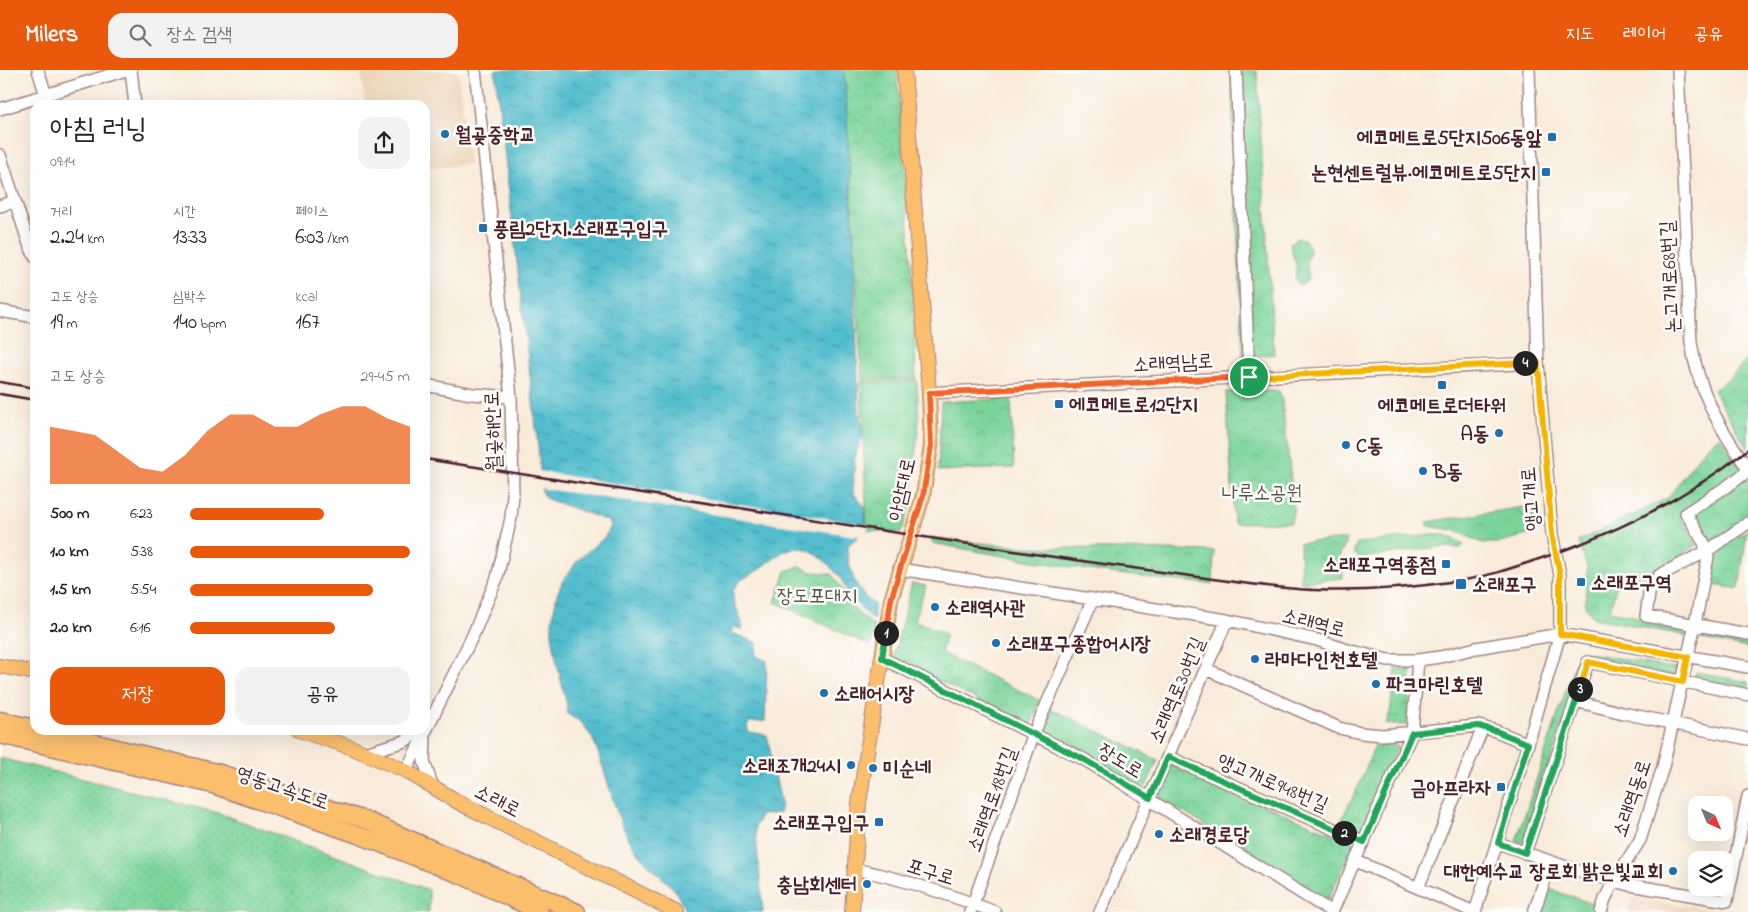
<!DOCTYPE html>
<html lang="ko">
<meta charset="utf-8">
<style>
body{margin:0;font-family:"Indie Flower","Poor Story",sans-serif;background:#f2f2f2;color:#222;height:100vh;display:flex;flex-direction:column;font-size:19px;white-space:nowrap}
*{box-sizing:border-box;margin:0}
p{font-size:16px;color:#767676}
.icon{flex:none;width:28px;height:28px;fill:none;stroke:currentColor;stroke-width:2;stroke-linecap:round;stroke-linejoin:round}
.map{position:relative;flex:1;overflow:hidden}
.sheet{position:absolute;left:30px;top:30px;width:400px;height:635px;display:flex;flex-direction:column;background:#fff;border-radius:15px;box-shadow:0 5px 20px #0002}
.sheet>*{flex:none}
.needle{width:32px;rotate:136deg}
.fabs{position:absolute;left:1688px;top:726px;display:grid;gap:10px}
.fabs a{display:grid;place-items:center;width:45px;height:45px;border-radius:10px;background:#fff;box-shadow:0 5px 20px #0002;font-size:25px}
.pin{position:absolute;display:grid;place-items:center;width:42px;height:42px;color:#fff;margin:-21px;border:2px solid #fff;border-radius:50%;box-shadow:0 1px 5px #0007}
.km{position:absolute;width:25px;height:25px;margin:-12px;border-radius:50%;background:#222;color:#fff;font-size:14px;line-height:25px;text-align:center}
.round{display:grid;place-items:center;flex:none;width:52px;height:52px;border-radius:15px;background:#f2f2f2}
.summary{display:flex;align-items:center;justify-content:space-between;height:85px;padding:0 20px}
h1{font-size:28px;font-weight:600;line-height:38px}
.figures{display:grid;grid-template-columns:repeat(3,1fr);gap:8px;height:85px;padding:5px 20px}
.figures div{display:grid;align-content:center}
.figures b{font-size:21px;font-weight:600}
.figures small{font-size:14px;font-weight:400}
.figures p{font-size:14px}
.chart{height:140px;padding:10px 20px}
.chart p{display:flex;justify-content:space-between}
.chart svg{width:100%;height:90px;margin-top:5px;fill:#ea580c;opacity:.7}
.primary-button{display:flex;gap:10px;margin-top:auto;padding:10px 20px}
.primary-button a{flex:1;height:58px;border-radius:15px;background:#ea580c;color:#fff;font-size:20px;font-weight:600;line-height:58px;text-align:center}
.primary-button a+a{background:#f2f2f2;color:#222}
ul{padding:0 20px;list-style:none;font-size:16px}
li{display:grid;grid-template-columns:80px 60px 1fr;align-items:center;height:38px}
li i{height:12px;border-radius:6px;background:#ea580c}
header{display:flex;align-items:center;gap:30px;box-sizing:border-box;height:70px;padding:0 25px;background:#ea580c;color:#fff}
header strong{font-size:24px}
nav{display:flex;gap:28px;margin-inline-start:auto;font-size:18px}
.search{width:350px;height:45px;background:#f2f2f2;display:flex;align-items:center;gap:12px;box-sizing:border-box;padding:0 18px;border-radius:15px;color:#767676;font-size:19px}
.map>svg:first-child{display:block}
.built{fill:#eed6bb}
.grass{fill:url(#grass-dots);stroke:#627a62}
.park{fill:url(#park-crowns);stroke:#627a62}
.water{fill:url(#water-ripples);stroke:#4e6e7c}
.pier{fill:#f9ebda}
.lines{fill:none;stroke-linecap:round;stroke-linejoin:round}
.minor-casing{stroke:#a28582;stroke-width:14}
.major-casing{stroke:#a28582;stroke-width:16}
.highway-casing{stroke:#a28582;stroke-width:19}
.minor{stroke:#fff;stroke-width:11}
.major{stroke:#fabe6d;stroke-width:14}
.highway{stroke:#fabe6d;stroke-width:16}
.rail{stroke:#4a1f2b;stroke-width:2.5}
.split-1-casing{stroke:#fff;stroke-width:10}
.split-2-casing{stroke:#fff;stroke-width:10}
.split-3-casing{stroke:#fff;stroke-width:10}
.split-4-casing{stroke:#fff;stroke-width:10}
.split-5-casing{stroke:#fff;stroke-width:10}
.split-1{stroke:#f0652b;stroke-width:6}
.split-2{stroke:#22a559;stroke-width:6}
.split-3{stroke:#22a559;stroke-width:6}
.split-4{stroke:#f5b400;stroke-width:6}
.split-5{stroke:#f5b400;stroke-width:6}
.poi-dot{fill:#1f6fb2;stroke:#fdfcf7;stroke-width:2}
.labels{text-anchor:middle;stroke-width:5;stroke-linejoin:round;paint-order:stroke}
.poi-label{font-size:20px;font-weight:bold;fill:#4a1f2b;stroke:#fdfcf7;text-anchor:start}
.street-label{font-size:20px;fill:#4a1f2b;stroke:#fdfcf7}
.park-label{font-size:20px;fill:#58554c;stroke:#fdfcf7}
</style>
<header>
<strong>Milers</strong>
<div class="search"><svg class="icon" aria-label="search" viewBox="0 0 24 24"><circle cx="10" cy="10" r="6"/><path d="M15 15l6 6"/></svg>장소 검색</div>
<nav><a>지도</a><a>레이어</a><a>공유</a></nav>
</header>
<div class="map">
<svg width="1748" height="842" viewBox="0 0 1748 842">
<defs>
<pattern id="grass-dots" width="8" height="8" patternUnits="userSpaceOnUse" patternTransform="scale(1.25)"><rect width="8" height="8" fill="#7ad49a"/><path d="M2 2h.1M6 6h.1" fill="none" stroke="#6bb685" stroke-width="1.8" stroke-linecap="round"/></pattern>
<pattern id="park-crowns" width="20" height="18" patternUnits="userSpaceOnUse" patternTransform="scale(1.25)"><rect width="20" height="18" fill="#7ad49a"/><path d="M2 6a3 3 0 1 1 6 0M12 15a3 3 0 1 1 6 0" fill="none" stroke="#6bb685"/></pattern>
<pattern id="water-ripples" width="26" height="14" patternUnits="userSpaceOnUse" patternTransform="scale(1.25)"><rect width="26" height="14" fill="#52bdcd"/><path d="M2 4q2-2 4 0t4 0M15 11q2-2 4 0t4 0" fill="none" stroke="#4699a7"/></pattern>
</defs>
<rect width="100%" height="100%" fill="#fdfcf7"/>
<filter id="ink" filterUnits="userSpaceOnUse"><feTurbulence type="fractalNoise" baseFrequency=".02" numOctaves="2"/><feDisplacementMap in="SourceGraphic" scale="10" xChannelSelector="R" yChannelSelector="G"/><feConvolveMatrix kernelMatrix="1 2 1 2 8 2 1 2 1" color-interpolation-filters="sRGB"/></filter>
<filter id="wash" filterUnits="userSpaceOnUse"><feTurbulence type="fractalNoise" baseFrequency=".0096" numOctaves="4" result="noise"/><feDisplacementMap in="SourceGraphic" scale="20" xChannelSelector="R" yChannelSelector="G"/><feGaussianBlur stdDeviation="1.12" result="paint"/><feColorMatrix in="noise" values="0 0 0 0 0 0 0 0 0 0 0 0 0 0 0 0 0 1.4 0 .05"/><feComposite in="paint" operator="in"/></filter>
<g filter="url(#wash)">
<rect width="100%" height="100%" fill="#f9ebda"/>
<path class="built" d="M392 0H458L469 94 425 99V35H365L361 4Z
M1631 827 1724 842H1628Z"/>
<path class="grass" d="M1432 465H1446L1464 474 1461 478 1439 477 1361 488C1353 485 1352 479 1358 473Z
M0 688 218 743 429 820V842H0Z"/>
<path class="park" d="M844 0H897L911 187 916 309 862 310Z
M1231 0 1257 1 1274 284 1243 287Z
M1298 168 1304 169C1316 182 1306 183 1307 196 1307 201 1309 204 1309 209L1302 215H1298C1293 205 1297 203 1296 194 1294 187 1291 181 1290 173Z
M1748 289V380L1713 320 1731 307Z
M917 311 919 350 911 433 901 463 867 460 861 312Z
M1279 321 1282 331 1294 437 1291 452 1234 453 1226 322Z
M1011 328 1014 398 938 401 941 332Z
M1720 366 1742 400 1681 447 1697 475 1648 506 1618 508 1610 541 1690 558 1688 566 1594 548 1585 536 1587 497 1578 471 1668 428 1704 379Z
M1748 406V448L1709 472 1692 444Z
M1530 436 1535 443 1536 456 1531 464 1496 473H1483L1453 460 1428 456 1427 452Z
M1747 460 1739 519 1707 514 1713 482Z
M932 468 1021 477 1214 481 1213 514C1118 507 1025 490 932 473Z
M1346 469V474C1342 481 1336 488 1340 497 1342 502 1344 503 1343 508L1301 512 1300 473Z
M800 496 812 502 832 504 856 541 875 557 871 576 775 532 786 501Z
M912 513 926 516 914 550 946 564 941 583 1041 631 1030 656 893 588Z
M1704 559 1748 568V578L1702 569Z
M1580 581 1681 600 1680 607 1579 588Z
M1576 590H1584L1523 773 1516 771Z
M1396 598 1411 599 1407 655 1386 654 1390 642Z
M1696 602 1748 612V619L1694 608Z
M1052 639 1158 690 1145 719 1042 661Z
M1376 673 1398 676 1362 762 1340 752 1359 715Z
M1171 696 1355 773 1327 831 1159 727Z
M1549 819 1596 835 1594 842H1541Z"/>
<path class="water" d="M495 0H844L853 159 859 343 863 363 855 388 853 417 854 424 865 437 866 458 865 461 848 475C847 494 853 512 865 527 868 530 871 531 874 534V549H872C863 541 854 531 847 521 844 516 842 511 840 507 836 502 831 498 827 493 813 480 802 473 783 482 773 487 765 497 755 502 720 520 735 528 743 557L742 559 734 557 732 563 757 573 756 586 767 591 765 651 749 652 747 657 749 662 767 665 781 734 779 743 761 745 759 747 758 753 755 755 763 842H686L675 820 640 786 627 766 618 745 597 679 592 667 581 652 567 644V635L557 594 552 564V551L557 525 562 512 578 490 605 467 611 456 608 451 545 428 542 423 539 385Z"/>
<path class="pier" d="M538 401 868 455V459L862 467 539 418Z"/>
</g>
<g filter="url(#ink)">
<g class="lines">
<defs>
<path id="minor" d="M38 0 49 35
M131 0 135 35
M1236 0 1249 307
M1678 0 1691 272C1698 322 1720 358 1748 399
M0 39 126 0
M0 85 29 174 35 187
M0 136 15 131
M0 241 35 247
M425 315 472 324 511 327
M929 323 1538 293
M1748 453 1707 481 1660 505 1650 517 1646 546 1748 564
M899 499 1227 550 1317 570 1344 579 1388 590H1418L1440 587 1476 578 1560 564 1748 597
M882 588 1085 690 1332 842 1412 663 1418 590
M1206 599 1339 658 1361 663 1382 665 1478 656 1496 661 1528 674
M1575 631 1623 643 1748 669
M425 671 424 691 432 715
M365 683 405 671 420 660
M1168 687 1364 772
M406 701 473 565 497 508 511 448 513 425 511 327 475 0
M1498 773 1572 799 1630 815 1727 831 1748 726
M1525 783 1588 592 1748 625
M1356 791 1474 842
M854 799C900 808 951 825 995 842
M1418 818 1483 657
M970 842 1034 663 1093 529
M1100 842 1227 550
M1475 842 1528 674 1560 564V505L1552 464 1538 293 1529 0
M1534 842 1551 792
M1601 842 1605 829 1614 811 1640 770 1663 697 1695 554 1708 487 1704 473 1686 443 1729 415 1748 401"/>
<path id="major" d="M0 596 35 603
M299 660 353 678 406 701 460 733 677 842
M852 842 859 733 891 530 923 426 931 376 929 323 904 0"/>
<path id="highway" d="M0 650 35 658
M43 660 220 703 368 751 577 842
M0 665 213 715 361 766 465 807 540 842"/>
</defs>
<use href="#minor" class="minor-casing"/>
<use href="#major" class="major-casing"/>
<use href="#highway" class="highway-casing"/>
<use href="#minor" class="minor"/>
<use href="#major" class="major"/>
<use href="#highway" class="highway"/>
<path class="rail" d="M0 312 35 318
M0 324 35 330
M425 389C622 418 818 451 1014 481 1073 490 1132 498 1191 506 1232 512 1272 518 1314 520 1361 522 1410 518 1457 511 1482 508 1506 500 1530 492 1607 467 1685 430 1748 379"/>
</g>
</g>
<g class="lines" filter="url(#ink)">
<defs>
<path id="split-1" d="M886 563 891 530 900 499 923 426 931 376 929 323 1249 307"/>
<path id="split-2" d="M886 563 882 588 1085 690 1150 728 1168 687 1344 763"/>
<path id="split-3" d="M1344 763 1364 772 1412 663 1478 656 1496 661 1528 674 1498 773 1525 783 1580 619"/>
<path id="split-4" d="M1525 293H1538L1552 464 1560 505V564L1688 587 1683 612 1588 592 1580 619"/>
<path id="split-5" d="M1249 307 1525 293"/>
</defs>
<use href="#split-1" class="split-1-casing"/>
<use href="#split-2" class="split-2-casing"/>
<use href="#split-3" class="split-3-casing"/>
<use href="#split-4" class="split-4-casing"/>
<use href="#split-5" class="split-5-casing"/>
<use href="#split-1" class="split-1"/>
<use href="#split-2" class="split-2"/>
<use href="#split-3" class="split-3"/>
<use href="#split-4" class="split-4"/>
<use href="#split-5" class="split-5"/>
</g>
<g class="poi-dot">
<circle cx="445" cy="64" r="5"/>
<rect x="1547" y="62" width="10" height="10" rx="2.5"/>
<rect x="1541" y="97" width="10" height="10" rx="2.5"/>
<rect x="478" y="153" width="10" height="10" rx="2.5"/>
<rect x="1437" y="310" width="10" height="10" rx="2.5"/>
<rect x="1054" y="329" width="10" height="10" rx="2.5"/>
<circle cx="1499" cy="363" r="5"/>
<circle cx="1346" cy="375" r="5"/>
<circle cx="1423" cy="401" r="5"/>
<rect x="1441" y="489" width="10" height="10" rx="2.5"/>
<rect x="1576" y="507" width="10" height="10" rx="2.5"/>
<rect x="1455" y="508" width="12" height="12" rx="2.5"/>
<circle cx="935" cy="537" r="5"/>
<circle cx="996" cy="573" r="5"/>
<circle cx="1255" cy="589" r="5"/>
<circle cx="1376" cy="614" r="5"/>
<circle cx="824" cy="623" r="5"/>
<circle cx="851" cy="695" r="5"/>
<circle cx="873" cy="698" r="5"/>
<rect x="1496" y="712" width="10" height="10" rx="2.5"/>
<rect x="874" y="747" width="10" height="10" rx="2.5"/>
<circle cx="1159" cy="764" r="5"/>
<circle cx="1673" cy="801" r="5"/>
<circle cx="867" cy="814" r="5"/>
</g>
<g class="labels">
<g class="poi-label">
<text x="455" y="71">월곶중학교</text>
<text x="1542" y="74" text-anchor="end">에코메트로5단지506동앞</text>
<text x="1536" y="109" text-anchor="end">논현센트럴뷰·에코메트로5단지</text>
<text x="493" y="165">풍림2단지.소래포구입구</text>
<text x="1069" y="341">에코메트로12단지</text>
<text x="1442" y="342" text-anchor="middle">에코메트로더타워</text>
<text x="1489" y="370" text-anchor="end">A동</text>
<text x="1356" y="382">C동</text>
<text x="1433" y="408">B동</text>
<text x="1436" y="501" text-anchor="end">소래포구역종점</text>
<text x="1591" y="519">소래포구역</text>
<text x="1472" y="521">소래포구</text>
<text x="945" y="544">소래역사관</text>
<text x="1006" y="580">소래포구종합어시장</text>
<text x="1265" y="596">라마다인천호텔</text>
<text x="1386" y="621">파크마린호텔</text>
<text x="834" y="630">소래어시장</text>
<text x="841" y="702" text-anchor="end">소래조개24시</text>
<text x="883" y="705">미순네</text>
<text x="1491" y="724" text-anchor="end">금아프라자</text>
<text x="869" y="759" text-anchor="end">소래포구입구</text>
<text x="1169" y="771">소래경로당</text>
<text x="1663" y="808" text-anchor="end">대한예수교 장로회 밝은빛교회</text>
<text x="857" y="821" text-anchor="end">충남회센터</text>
</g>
<g class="street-label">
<text transform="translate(1669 207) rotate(-93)" y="7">논고개로68번길</text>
<text transform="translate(1173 292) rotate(-3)" y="7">소래역남로</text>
<text transform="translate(492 361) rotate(-92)" y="7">월곶해안로</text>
<text transform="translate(901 419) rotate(-77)" y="7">아암대로</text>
<text transform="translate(1530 429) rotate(-95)" y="7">앵고개로</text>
<text transform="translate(1314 552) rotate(14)" y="7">소래역로</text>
<text transform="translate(1176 620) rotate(-67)" y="7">소래역로30번길</text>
<text transform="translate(1121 690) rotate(31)" y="7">장도로</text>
<text transform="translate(1273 712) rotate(23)" y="7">앵고개로948번길</text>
<text transform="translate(283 717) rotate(19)" y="7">영동고속도로</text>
<text transform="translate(1631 728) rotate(-71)" y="7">소래역동로</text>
<text transform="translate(991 729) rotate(-70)" y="7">소래역로18번길</text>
<text transform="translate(498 730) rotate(27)" y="7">소래로</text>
<text transform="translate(931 801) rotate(17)" y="7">포구로</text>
</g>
<g class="park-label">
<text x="1262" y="429">나루소공원</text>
<text x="817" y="532">장도포대지</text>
</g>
</g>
</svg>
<div class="fabs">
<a><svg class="needle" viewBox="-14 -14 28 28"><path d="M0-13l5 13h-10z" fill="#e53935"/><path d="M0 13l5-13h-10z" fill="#767676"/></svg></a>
<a><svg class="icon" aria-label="layers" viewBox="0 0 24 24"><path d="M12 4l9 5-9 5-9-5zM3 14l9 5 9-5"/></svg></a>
</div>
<div class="pin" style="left:1249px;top:307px;background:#1e9e55"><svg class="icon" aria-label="arrive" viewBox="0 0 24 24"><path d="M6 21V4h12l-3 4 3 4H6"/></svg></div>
<b class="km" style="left:886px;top:563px">1</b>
<b class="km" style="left:1344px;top:763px">2</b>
<b class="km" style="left:1580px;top:619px">3</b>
<b class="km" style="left:1525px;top:293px">4</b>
<section class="sheet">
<div class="summary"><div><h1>아침 러닝</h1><p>09:14</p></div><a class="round"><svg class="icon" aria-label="share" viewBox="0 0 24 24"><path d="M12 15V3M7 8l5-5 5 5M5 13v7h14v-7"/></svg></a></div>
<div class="figures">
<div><p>거리</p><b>2.24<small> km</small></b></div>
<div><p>시간</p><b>13:33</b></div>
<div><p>페이스</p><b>6:03<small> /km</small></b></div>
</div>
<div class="figures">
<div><p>고도 상승</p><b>19<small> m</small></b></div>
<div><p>심박수</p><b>140<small> bpm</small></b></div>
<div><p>kcal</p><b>167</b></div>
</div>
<div class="chart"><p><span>고도 상승</span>29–45 m</p>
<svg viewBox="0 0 160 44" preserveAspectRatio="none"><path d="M0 44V16L10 18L20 20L30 28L40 36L50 38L60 30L70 18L80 10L90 10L100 16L110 16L120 10L130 6L140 6L150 12L160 16V44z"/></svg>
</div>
<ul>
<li><b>500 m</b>6:23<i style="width:61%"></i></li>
<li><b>1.0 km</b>5:38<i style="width:100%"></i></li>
<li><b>1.5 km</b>5:54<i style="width:83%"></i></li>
<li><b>2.0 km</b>6:16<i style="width:66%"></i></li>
</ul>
<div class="primary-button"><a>저장</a><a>공유</a></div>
</section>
</div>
